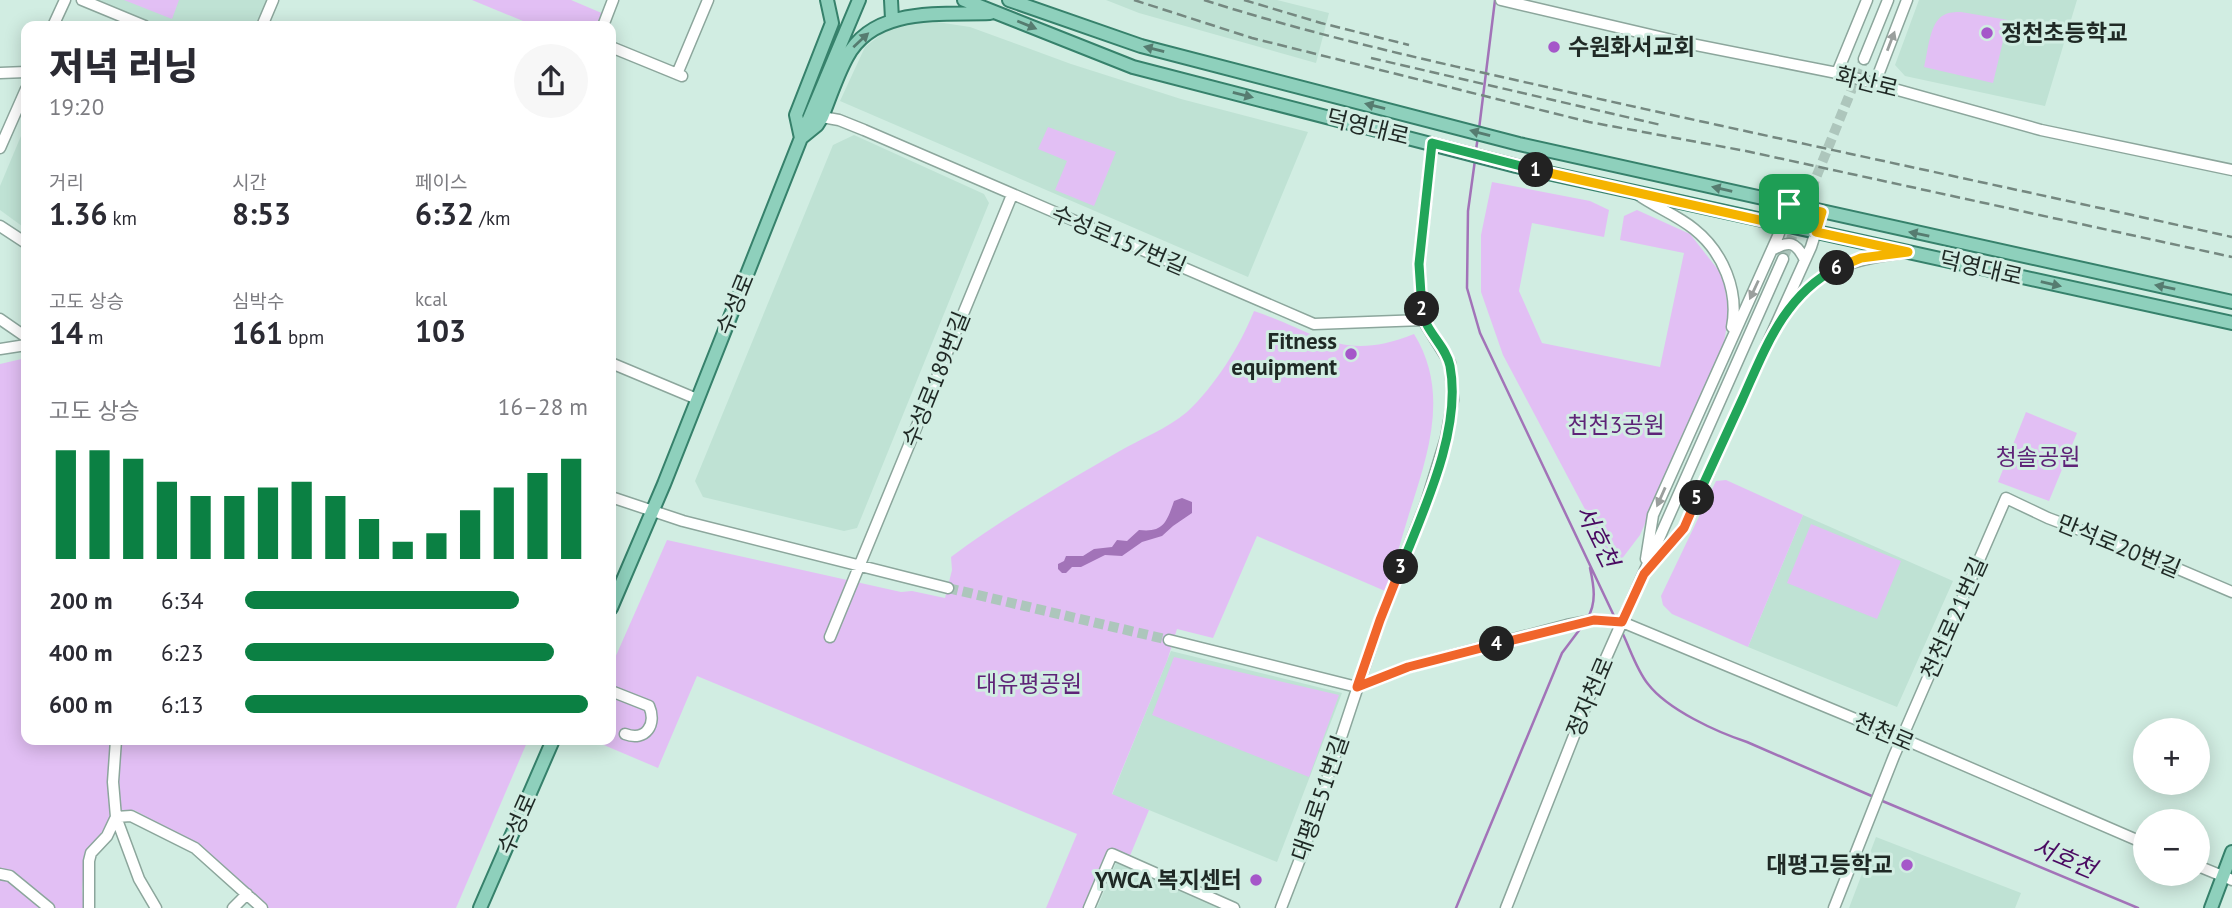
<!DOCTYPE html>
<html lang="ko">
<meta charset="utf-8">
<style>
body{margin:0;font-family:"PT Sans","Noto Sans KR",sans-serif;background:#f7f7f7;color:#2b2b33;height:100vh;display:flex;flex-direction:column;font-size:26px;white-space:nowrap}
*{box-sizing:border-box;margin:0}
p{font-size:23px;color:#7c7c81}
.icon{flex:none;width:38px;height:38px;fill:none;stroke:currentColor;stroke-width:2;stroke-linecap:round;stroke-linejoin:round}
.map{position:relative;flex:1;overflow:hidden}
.panel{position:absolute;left:21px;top:21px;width:595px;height:724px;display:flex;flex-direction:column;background:#fff;border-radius:14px;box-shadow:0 4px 18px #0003}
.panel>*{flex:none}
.controls{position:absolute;left:2133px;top:718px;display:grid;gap:14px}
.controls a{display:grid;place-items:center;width:77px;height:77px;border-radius:50%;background:#fff;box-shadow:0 4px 18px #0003;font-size:35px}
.pin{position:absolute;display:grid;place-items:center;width:60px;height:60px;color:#fff;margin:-30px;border-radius:14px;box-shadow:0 4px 10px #0006}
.km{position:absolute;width:35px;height:35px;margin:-18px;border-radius:50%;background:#222;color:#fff;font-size:19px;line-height:35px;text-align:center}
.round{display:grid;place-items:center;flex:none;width:74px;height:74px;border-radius:37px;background:#f7f7f7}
.summary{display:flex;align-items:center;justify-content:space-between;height:119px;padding:0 28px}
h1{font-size:38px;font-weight:800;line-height:52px}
.figures{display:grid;grid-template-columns:repeat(3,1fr);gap:10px;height:119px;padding:7px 28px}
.figures div{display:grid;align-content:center}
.figures b{font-size:30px;font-weight:800}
.figures small{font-size:19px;font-weight:400}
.figures p{font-size:19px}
.chart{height:196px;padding:14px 28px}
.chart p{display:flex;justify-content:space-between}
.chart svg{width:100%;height:126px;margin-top:7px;stroke:#0b8043;stroke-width:6}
ul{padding:0 28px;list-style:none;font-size:23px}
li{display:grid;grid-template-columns:112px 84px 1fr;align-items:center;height:52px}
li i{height:18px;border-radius:9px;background:#0b8043}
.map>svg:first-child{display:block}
.built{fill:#bfe2d4}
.green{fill:#e2bff4}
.water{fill:#a273b8}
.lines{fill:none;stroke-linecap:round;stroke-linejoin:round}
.stream{stroke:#a273b8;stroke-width:2.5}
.minor-tunnel{stroke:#adc6bc;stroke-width:10;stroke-dasharray:10 5;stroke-linecap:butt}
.minor-casing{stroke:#8ca69c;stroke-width:13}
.major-casing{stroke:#36816b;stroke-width:16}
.minor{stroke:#fff;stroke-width:10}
.major{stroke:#8ed0bc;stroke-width:12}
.rail{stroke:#758880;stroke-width:2.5;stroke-dasharray:10 5;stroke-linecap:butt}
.oneway{fill:#567c70}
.oneway2{fill:#9a9f9d}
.split-1-casing{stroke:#fff;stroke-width:14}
.split-2-casing{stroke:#fff;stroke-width:14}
.split-3-casing{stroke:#fff;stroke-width:14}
.split-4-casing{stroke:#fff;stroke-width:14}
.split-5-casing{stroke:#fff;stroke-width:14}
.split-6-casing{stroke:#fff;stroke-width:14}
.split-7-casing{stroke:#fff;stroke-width:14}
.split-1{stroke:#f5b400;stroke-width:9}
.split-2{stroke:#22a559;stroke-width:9}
.split-3{stroke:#22a559;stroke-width:9}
.split-4{stroke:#f0652b;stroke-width:9}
.split-5{stroke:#f0652b;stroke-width:9}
.split-6{stroke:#22a559;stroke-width:9}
.split-7{stroke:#f5b400;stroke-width:9}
.poi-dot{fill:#a557c9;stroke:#d1ede2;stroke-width:2.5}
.labels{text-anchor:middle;stroke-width:6;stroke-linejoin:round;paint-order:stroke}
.poi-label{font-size:23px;font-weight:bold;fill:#1f2925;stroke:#d1ede2;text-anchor:end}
.street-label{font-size:23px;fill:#1f2925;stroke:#d1ede2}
.park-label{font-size:23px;fill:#5e2377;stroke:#d1ede2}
.water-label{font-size:24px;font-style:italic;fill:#4a0a62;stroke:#d1ede2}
</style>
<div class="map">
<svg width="2232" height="908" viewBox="0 0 2232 908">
<rect width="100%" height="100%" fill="#d1ede2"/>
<path class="built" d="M96 0H269L258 26H156Z
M1106 0H1277L1329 13 1316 63 1139 13Z
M1919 0H2077L2045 106 1905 76 1895 65Z
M937 22 970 27 1071 64 1181 99 1308 132 1248 277 840 101 865 47 883 33 901 24Z
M26 124V229L0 210V186Z
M854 135 984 194 989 203 857 528 844 531 703 497 695 481 833 145Z
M1803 515 1953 581 1897 707 1748 647Z
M1171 651 1342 693 1277 862 1112 795Z
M1876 837 2021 893 2015 908H1849Z
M1116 863 1225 908H1097Z"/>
<path class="green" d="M124 0H179L172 19Z
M472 0H571L604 14 598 26H535Z
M1961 12 2008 20 1993 83 1924 67C1928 53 1929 22 1944 15 1949 12 1955 12 1961 12Z
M1048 127 1116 152 1094 206 1055 190 1067 161 1038 149Z
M1492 182 1590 201 1609 210 1604 237 1532 223 1519 291 1542 343 1660 367 1684 253 1620 240 1624 216 1637 210 1690 234 1723 276 1729 314 1724 342 1640 535 1621 560H1612L1503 355 1481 292V235Z
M1254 311C1319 333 1342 363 1414 334 1450 392 1428 454 1409 514 1401 540 1394 566 1385 591L1257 536 1213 638 1177 629 1167 661 1112 794 1149 810 1129 858 1111 851 1085 908H1046L1077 834 697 676 658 768 592 740H611V667L667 540 901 592 912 591 945 598 952 570 951 557C1003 518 1061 485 1118 452 1140 439 1167 429 1187 412 1215 386 1240 346 1254 311Z
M26 358V740H528L456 908H268L197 844 134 810 122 811 111 816 101 834 86 851 82 889 84 908H0V364Z
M2026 412 2077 433 2049 501 1998 482Z
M1726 480 1803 515 1748 647 1672 614 1663 605 1661 596 1716 481Z
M1811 524 1901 561 1877 619 1787 583Z
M1174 657 1339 695 1309 777 1152 715Z"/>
<path class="water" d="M1182 498 1192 502V513L1173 526 1162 536 1142 542 1122 556 1105 555 1081 567H1072L1066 573H1062L1058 569V564L1064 561 1066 556H1083L1094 549 1112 547 1117 540 1127 541 1139 530C1164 533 1167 521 1174 501Z"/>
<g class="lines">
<path class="stream" d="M1479 129 1495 0
M1476 150 1478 136
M1475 160 1468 211 1467 288 1480 333 1615 618
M1587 619C1597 603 1594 586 1590 568
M1621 630C1630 648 1636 669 1648 684 1668 710 1717 732 1747 742L1874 797
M1880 800 2138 908
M1456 908 1562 653 1583 625"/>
<path class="minor-tunnel" d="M1783 259 1864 59
M948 588 1169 640"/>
<defs>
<path id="minor" d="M82 0 145 26
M1501 0 1681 42 1837 73 2041 130 2232 170
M53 26 65 0
M262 26 273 0
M603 26 613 0
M611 47 682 76
M1864 59 1888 0
M0 73 26 72
M1837 73 1867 0
M677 74 708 0
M1875 83 1907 0
M822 117 839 120 864 130 1314 324 1423 320
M0 148 26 89
M1637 194C1655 207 1677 215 1694 229 1723 252 1739 291 1732 327
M0 226 26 243
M1772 250C1790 240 1796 242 1805 260
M1786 312C1820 268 1849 260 1902 253
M0 319 26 337
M0 349 26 345
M611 363 697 399
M611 497 683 521 948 588
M1646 559 1653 515 1778 236 1789 204
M1651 566 1684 528 1811 247 1822 212
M830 637 1012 195
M1169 640 1357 687
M1357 687 1408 667 1567 625 1594 620 1622 622 1901 738 2146 844
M611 691 649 706C657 724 646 742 625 734
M116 740 113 782 116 817 139 879 156 908
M116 817 131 816 195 848 262 908
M2198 866 2232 880
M0 874 10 876 49 908
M89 908V861L91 853 107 836 116 817
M233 908 247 894
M1089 908 1112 854 1234 908
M1281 908 1305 846 1380 620 1426 503 1446 438 1453 400 1450 363 1423 320 1419 264 1432 143
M1506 908 1594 685 1783 259
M1834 908 1894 756 2006 498 2048 518 2136 551 2232 592"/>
<path id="major" d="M827 0 832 23 796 115 801 138 817 125 822 117C830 97 837 75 847 57 874 6 942 15 990 13
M891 0 892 19
M964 0 1133 67 1516 166 2232 323
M1009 0 1141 46 1519 144 2232 302
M611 608 664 484 801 138 859 0
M480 908 553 740
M2211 908 2232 852"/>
</defs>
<use href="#minor" class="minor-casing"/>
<use href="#major" class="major-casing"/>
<use href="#minor" class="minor"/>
<use href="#major" class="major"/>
<path class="rail" d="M1134 0 1252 38 1589 122 1746 151 2232 257
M1204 0C1332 41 1464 68 1595 98 1807 145 2020 190 2232 237
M1244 0 1321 23 1409 45
M1371 58 1661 125"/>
</g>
<defs><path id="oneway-solid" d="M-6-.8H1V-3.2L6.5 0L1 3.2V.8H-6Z" transform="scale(1.75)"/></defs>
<g class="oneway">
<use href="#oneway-solid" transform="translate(1027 25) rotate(22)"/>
<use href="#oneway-solid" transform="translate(861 40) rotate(-43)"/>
<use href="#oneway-solid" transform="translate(1154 49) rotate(-166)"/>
<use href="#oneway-solid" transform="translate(1243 95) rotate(14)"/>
<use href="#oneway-solid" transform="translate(1375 106) rotate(-166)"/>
<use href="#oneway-solid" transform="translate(1480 133) rotate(-165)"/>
<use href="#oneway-solid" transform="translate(1722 189) rotate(-167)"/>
<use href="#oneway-solid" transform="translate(1919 234) rotate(-168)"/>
<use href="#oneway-solid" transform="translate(2051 284) rotate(13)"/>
<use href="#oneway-solid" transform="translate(2165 287) rotate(-168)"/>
</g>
<g class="oneway2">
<use href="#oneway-solid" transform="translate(1891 41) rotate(-69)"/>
<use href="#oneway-solid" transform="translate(1754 290) rotate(115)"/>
<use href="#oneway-solid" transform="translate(1661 497) rotate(114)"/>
</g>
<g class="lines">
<defs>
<path id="split-1" d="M1536 170 1782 225 1789 204"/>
<path id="split-2" d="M1422 309 1419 264 1432 143 1536 170"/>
<path id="split-3" d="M1401 567C1424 509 1462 430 1450 366 1446 345 1424 331 1422 309"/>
<path id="split-4" d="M1401 567 1380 620 1357 687 1408 667 1497 644"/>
<path id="split-5" d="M1497 644 1594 620 1622 622 1644 574 1684 528 1697 498"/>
<path id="split-6" d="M1697 498C1712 465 1727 433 1742 400 1765 349 1784 295 1837 268"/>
<path id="split-7" d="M1789 204 1822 212 1816 232 1908 252 1861 258 1837 268"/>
</defs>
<use href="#split-1" class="split-1-casing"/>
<use href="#split-2" class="split-2-casing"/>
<use href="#split-3" class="split-3-casing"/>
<use href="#split-4" class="split-4-casing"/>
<use href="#split-5" class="split-5-casing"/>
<use href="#split-6" class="split-6-casing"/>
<use href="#split-7" class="split-7-casing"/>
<use href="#split-1" class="split-1"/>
<use href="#split-2" class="split-2"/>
<use href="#split-3" class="split-3"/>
<use href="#split-4" class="split-4"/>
<use href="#split-5" class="split-5"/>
<use href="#split-6" class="split-6"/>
<use href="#split-7" class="split-7"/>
</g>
<g class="poi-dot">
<circle cx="1987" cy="33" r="7"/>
<circle cx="1554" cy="47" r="7"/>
<circle cx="1351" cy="354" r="7"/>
<circle cx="1907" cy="865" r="7"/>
<circle cx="1256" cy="880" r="7"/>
</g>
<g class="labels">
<g class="poi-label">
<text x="2001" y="41" text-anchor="start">정천초등학교</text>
<text x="1568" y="55" text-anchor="start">수원화서교회</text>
<text x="1337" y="349">Fitness<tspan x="1337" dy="26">equipment</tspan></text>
<text x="1893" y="873">대평고등학교</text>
<text x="1242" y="888">YWCA 복지센터</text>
</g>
<g class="street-label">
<text transform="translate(1867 82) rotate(14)" y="8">화산로</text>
<text transform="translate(1368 127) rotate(14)" y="8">덕영대로</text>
<text transform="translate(1119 240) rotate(23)" y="8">수성로157번길</text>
<text transform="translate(1981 268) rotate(13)" y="8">덕영대로</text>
<text transform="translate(735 304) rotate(-68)" y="8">수성로</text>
<text transform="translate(936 379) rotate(-68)" y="8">수성로189번길</text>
<text transform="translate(2119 546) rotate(22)" y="8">만석로20번길</text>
<text transform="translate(1954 618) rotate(-66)" y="8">천천로21번길</text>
<text transform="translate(1590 697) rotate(-67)" y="8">정자천로</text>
<text transform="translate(1884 732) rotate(23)" y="8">천천로</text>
<text transform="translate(1320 798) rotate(-71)" y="8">대평로51번길</text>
<text transform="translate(517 824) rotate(-66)" y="8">수성로</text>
</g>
<g class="park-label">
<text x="1616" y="433">천천3공원</text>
<text x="2038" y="465">청솔공원</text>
<text x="1029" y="692">대유평공원</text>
</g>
<g class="water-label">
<text transform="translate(1597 536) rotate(64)" y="8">서호천</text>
<text transform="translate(2064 858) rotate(23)" y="8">서호천</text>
</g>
</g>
</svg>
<div class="controls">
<a>+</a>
<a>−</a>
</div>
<div class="pin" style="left:1789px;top:204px;background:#1e9e55"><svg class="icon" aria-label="arrive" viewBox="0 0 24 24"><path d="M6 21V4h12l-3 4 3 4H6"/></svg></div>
<b class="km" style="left:1536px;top:170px">1</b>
<b class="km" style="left:1422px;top:309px">2</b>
<b class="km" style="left:1401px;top:567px">3</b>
<b class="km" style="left:1497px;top:644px">4</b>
<b class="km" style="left:1697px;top:498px">5</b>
<b class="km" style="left:1837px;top:268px">6</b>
<section class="panel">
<div class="summary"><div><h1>저녁 러닝</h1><p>19:20</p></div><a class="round"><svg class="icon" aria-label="share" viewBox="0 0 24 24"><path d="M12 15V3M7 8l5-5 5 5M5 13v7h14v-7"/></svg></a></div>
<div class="figures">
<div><p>거리</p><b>1.36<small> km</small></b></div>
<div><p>시간</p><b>8:53</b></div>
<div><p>페이스</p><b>6:32<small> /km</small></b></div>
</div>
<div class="figures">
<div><p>고도 상승</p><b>14<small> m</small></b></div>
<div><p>심박수</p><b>161<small> bpm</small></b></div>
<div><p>kcal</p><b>103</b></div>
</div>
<div class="chart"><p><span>고도 상승</span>16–28 m</p>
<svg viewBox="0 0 160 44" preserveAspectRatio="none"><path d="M5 44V6M15 44V6M25 44V9M35 44V17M45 44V22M55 44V22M65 44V19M75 44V17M85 44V22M95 44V30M105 44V38M115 44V35M125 44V27M135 44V19M145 44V14M155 44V9"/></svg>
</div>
<ul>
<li><b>200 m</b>6:34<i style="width:80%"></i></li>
<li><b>400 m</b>6:23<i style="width:90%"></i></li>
<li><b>600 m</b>6:13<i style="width:100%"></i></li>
</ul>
</section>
</div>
